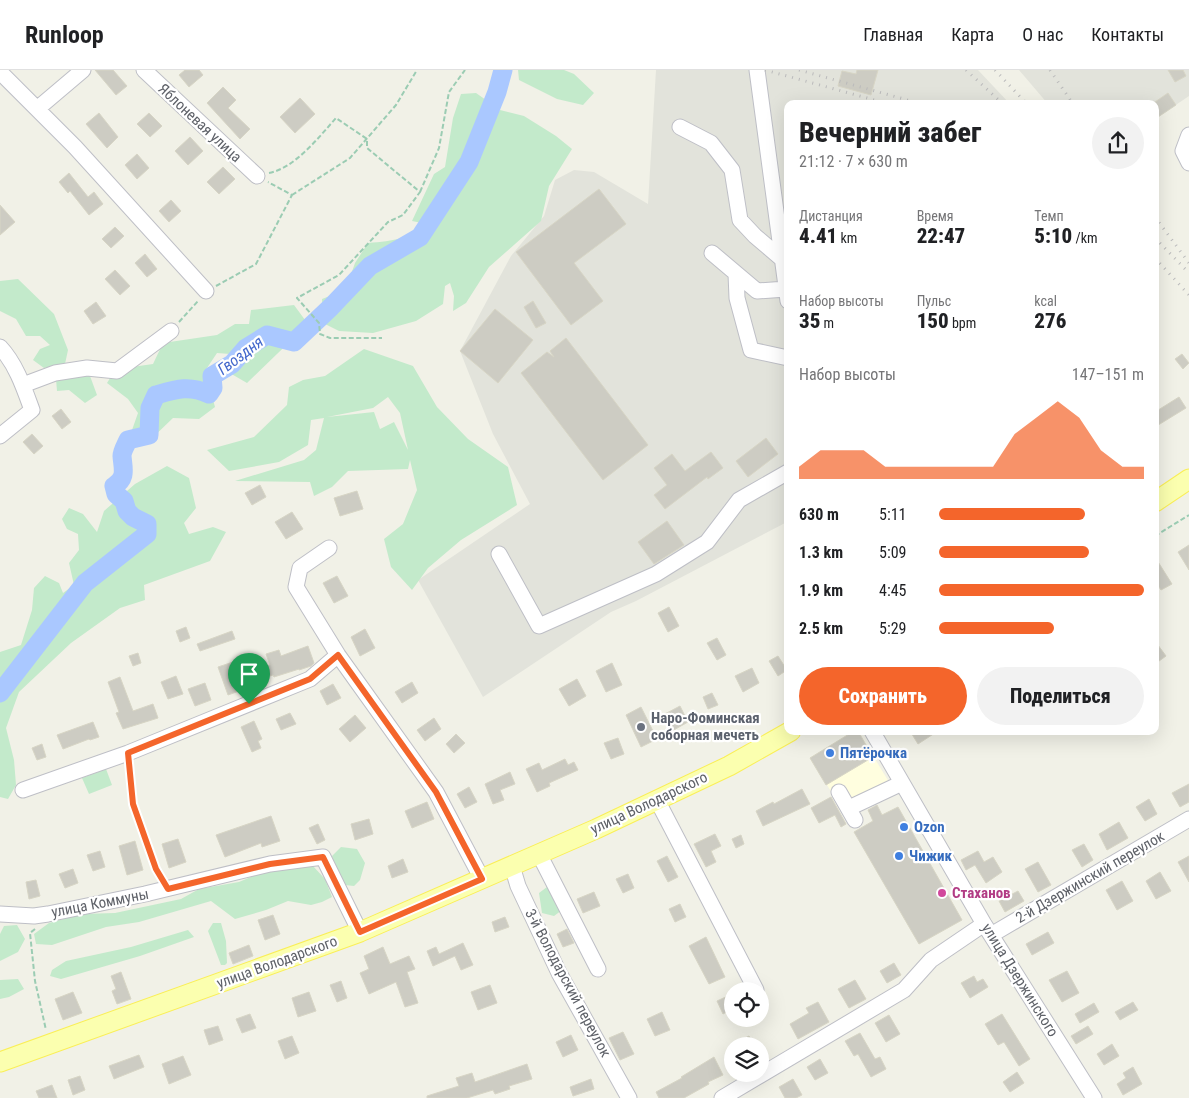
<!DOCTYPE html>
<html lang="ru">
<meta charset="utf-8">
<style>
body{margin:0;font-family:"Roboto Condensed",sans-serif;background:#f2f2f2;color:#202124;height:100vh;display:flex;flex-direction:column;font-size:19px;white-space:nowrap}
*{box-sizing:border-box;margin:0}
p{font-size:16px;color:#757577}
.icon{flex:none;width:28px;height:28px;fill:none;stroke:currentColor;stroke-width:2;stroke-linecap:round;stroke-linejoin:round}
.map{position:relative;flex:1;overflow:hidden}
.panel{position:absolute;left:784px;top:30px;width:375px;height:635px;display:flex;flex-direction:column;background:#fff;border-radius:10px;box-shadow:0 5px 20px #0002}
.panel>*{flex:none}
.buttons{position:absolute;left:724px;top:912px;display:grid;gap:10px}
.buttons a{display:grid;place-items:center;width:45px;height:45px;border-radius:50%;background:#fff;box-shadow:0 5px 20px #0002;font-size:25px}
.pin{position:absolute;display:grid;place-items:center;width:42px;height:42px;color:#fff;margin:-51px -21px;border-radius:50% 50% 50% 0;rotate:-45deg;box-shadow:0 0 5px #0007}
.pin .icon{rotate:45deg}
.round{display:grid;place-items:center;flex:none;width:52px;height:52px;border-radius:26px;background:#f2f2f2}
.summary{display:flex;align-items:center;justify-content:space-between;height:85px;padding:0 15px}
h1{font-size:28px;font-weight:800;line-height:38px}
.stats{display:grid;grid-template-columns:repeat(3,1fr);gap:8px;height:85px;padding:5px 15px}
.stats div{display:grid;align-content:center}
.stats b{font-size:21px;font-weight:800}
.stats small{font-size:14px;font-weight:400}
.stats p{font-size:14px}
.chart{height:140px;padding:10px 15px}
.chart p{display:flex;justify-content:space-between}
.chart svg{width:100%;height:90px;margin-top:5px;fill:#f4652b;opacity:.7}
.action{display:flex;gap:10px;margin-top:auto;padding:10px 15px}
.action a{flex:1;height:58px;border-radius:30px;background:#f4652b;color:#fff;font-size:20px;font-weight:800;line-height:58px;text-align:center}
.action a+a{background:#f2f2f2;color:#202124}
ul{padding:0 15px;list-style:none;font-size:16px}
li{display:grid;grid-template-columns:80px 60px 1fr;align-items:center;height:38px}
li i{height:12px;border-radius:6px;background:#f4652b}
header{display:flex;align-items:center;gap:30px;box-sizing:border-box;height:70px;padding:0 25px;background:#fff;border-bottom:1px solid #e0e0e0}
header strong{font-size:24px}
nav{display:flex;gap:28px;margin-inline-start:auto;font-size:18px}
.map>svg:first-child{display:block}
.commercial{fill:#fffedf}
.industrial{fill:#e2e3db}
.green{fill:#c3eacb;fill-rule:evenodd}
.lines{fill:none;stroke-linecap:round;stroke-linejoin:round}
.river{stroke:#aac8ff;stroke-width:19}
.building{fill:#cdccc3;stroke:#d7d5c5}
.minor-casing{stroke:#bebfc6;stroke-width:17}
.major-casing{stroke:#faef57;stroke-width:21}
.path{stroke:#9bccb3;stroke-width:2;stroke-dasharray:5 2.5;stroke-linecap:butt}
.minor{stroke:#fff;stroke-width:15}
.major{stroke:#fbffaf;stroke-width:19}
.rail{stroke:#bababb;stroke-width:3;stroke-dasharray:1 6;stroke-linecap:butt}
.route-casing{stroke:#fff;stroke-width:10}
.route{stroke:#f4652b;stroke-width:6}
.worship-dot{fill:#6b7280;stroke:#fff;stroke-width:2}
.shop-dot{fill:#3f7fe0;stroke:#fff;stroke-width:2}
.hotel-dot{fill:#d1479c;stroke:#fff;stroke-width:2}
.labels{text-anchor:middle;stroke-width:4.5;stroke-linejoin:round;paint-order:stroke}
.street-label{font-size:15px;fill:#5e6168;stroke:#fff}
.worship-label{font-size:15px;font-weight:bold;fill:#5b616d;stroke:#fff;text-anchor:start}
.shop-label{font-size:15px;font-weight:bold;fill:#366cbe;stroke:#fff;text-anchor:start}
.hotel-label{font-size:15px;font-weight:bold;fill:#b23c85;stroke:#fff;text-anchor:start}
.water-label{font-size:16px;font-style:italic;fill:#4368cc;stroke:#fff}
</style>
<header>
<strong>Runloop</strong>
<nav><a>Главная</a><a>Карта</a><a>О нас</a><a>Контакты</a></nav>
</header>
<div class="map">
<svg width="1189" height="1028" viewBox="0 0 1189 1028">
<rect width="100%" height="100%" fill="#f1f1e7"/>
<path class="commercial" d="M854 661H858L889 712 853 730 845 715 832 723 810 688Z"/>
<path class="industrial" d="M656 0H978L1010 34H788L787 452 636 531 611 542 483 627 418 510 530 434 493 364 460 281 511 186 544 146 555 110 574 100 594 102 648 134Z
M1019 0H1189V26L1155 49V34H1048Z"/>
<path class="green" d="M518 0H564L574 4 594 23 583 35 557 29 519 10Z
M476 23 486 30C468 73 453 117 422 153L412 151 434 104 445 97 453 48 461 24Z
M500 40 524 46 556 66 572 79 549 116 541 151 489 197 466 233 453 241 454 226 450 213 445 216 443 234 416 251 373 263 339 261 323 253 322 229 335 224 348 213 355 193 368 173C394 171 411 168 433 154Z
M18 209 54 244 68 280 65 294 44 298 33 290 40 279 50 275 40 266H26L16 249 0 241V211Z
M294 235 308 254 247 313 228 302 230 284 217 283 205 301 215 337 199 349 173 348 148 372H138L132 360 138 343 128 329 107 313 112 305 132 297 153 294 163 273 217 265 235 254H249L251 240Z
M364 279 413 296 437 337 468 369 508 397 517 435 461 470 428 498 412 520 391 497 384 469 403 454 417 420 410 390 408 399 348 401 332 417 314 426 310 412 235 411 304 390 316 380 324 348 311 350 308 375 279 392 229 401 207 380 254 367 287 335 289 317 303 310 325 306ZM388 327 400 343 408 380 394 352 380 359 374 342 327 347 373 338Z
M70 303 90 306 97 325 85 333 69 320 57 321 56 309Z
M167 396 189 408 196 438 184 453 189 464 213 457 226 462 210 491 144 515 145 530 120 538 71 573 19 622 6 658 14 690 16 715 8 729 0 727V582L21 575 32 540 34 518 45 506 59 513 63 523 74 515 69 493 79 480 78 464 67 459 62 449 69 438 83 444 97 462 104 441 135 414Z
M106 699 112 715 89 724 82 708Z
M341 777 357 779 365 793 360 810 354 816 345 815 336 802 332 786Z
M312 795 325 809 332 827 322 832 311 835 288 831 266 840 235 849 211 831 139 852 106 857 52 875 36 874 34 864 49 853 82 844 115 843 181 829 199 819 239 812 270 799Z
M547 817 556 827 562 840 554 846 542 843 539 823Z
M213 853H221L226 871 227 893 225 895H221L208 861Z
M17 855 25 869 18 882 0 891V864L4 856Z
M188 860 194 867 140 886 61 909 50 906 52 900 66 891 131 877Z
M18 909 24 919 9 927 0 929V910Z"/>
<g class="lines">
<path class="river" d="M0 623 85 513 147 464V454L133 447 127 441 124 431 116 424 114 416C127 408 123 399 122 386 122 381 126 375 128 370L149 365 150 338 156 325C177 319 189 315 209 324L213 318 212 306 232 294 246 278 267 265 294 272 331 237 370 196 420 167 469 92 497 22 503 0"/>
</g>
<path class="building" d="M95 0H113L127 16 116 25Z
M185 0H199L203 5 189 17 179 5Z
M857 0H878L871 25 838 16 842 1 856 4Z
M1168 0H1183L1186 6 1175 12Z
M223 17 236 30 228 38 250 59 240 69 207 33Z
M1168 23 1176 35 1155 49V32Z
M300 28 315 44 295 63 280 47Z
M99 43 118 67 107 78 86 54Z
M149 43 162 56 150 67 137 54Z
M190 67 203 81 188 95 175 81Z
M137 84 149 98 137 109 125 95Z
M223 97 235 109 219 124 207 112Z
M69 103 88 127 94 122 103 134 89 145 70 121 68 123 59 112Z
M599 119 626 154 574 193 603 231 571 255 516 182Z
M171 130 181 141 169 152 159 141Z
M0 135 15 152 0 165Z
M115 157 124 166 111 178 102 169Z
M145 184 157 199 147 207 135 193Z
M115 200 130 216 120 225 105 209Z
M533 231 546 253 536 258 524 237Z
M96 232 106 246 93 254 84 241Z
M495 239 533 270 498 313 460 281Z
M566 268 648 375 603 410 521 303 547 282 554 287 550 281Z
M1182 284 1189 293 1183 299 1175 289Z
M1179 327 1186 338 1155 357V342Z
M61 339 71 352 62 359 52 346Z
M32 364 43 376 34 384 23 372Z
M766 368 778 384 748 407 736 391Z
M711 382 723 398 708 409 707 407 665 439 654 425 667 415 654 398 672 384 685 401Z
M260 415 266 427 252 435 245 423Z
M357 421 363 439 340 446 334 428Z
M292 442 303 459 286 469 275 452Z
M667 451 684 475 654 494 638 472Z
M1189 475V500L1178 482Z
M1155 487 1172 514 1161 520 1155 511Z
M337 506 348 526 334 533 323 513Z
M669 537 679 556 668 562 658 543Z
M186 557 190 568 180 572 176 561Z
M365 559 375 578 360 586 351 567Z
M232 561 235 569 200 581 197 574Z
M717 568 726 585 717 590 707 573Z
M1155 571 1166 586 1155 594Z
M308 576 314 593 311 596 299 600V599L274 607 273 605 260 609 257 599 270 595 266 584 279 580 281 586Z
M138 583 141 593 133 596 129 586Z
M778 586 787 600 778 606 769 591Z
M233 592 242 620 228 625 218 597Z
M612 593 622 615 606 622 596 601Z
M752 598 759 613 743 622 735 606Z
M176 606 183 624 168 629 161 612Z
M120 607 133 641 153 634 158 648 123 659 116 643 119 642 108 612Z
M577 609 586 626 569 636 559 619Z
M412 612 418 623 402 633 395 622Z
M205 613 211 630 195 636 188 619Z
M333 614 341 628 327 635 320 621Z
M712 623 718 635 708 639 703 627Z
M680 636 688 652 672 661 663 645Z
M641 637 657 669 641 677 626 645Z
M290 643 296 654 281 660 276 649Z
M355 645 366 658 350 672 339 659Z
M434 648 441 659 425 671 417 660Z
M254 651 262 669 258 671 261 678 252 682 241 657Z
M93 652 99 667 90 670 89 669 63 679 57 665Z
M854 661H858L873 687 826 715 810 688Z
M910 661H938L918 674Z
M456 664 465 673 454 683 446 674Z
M618 668 624 684 611 689 604 673Z
M42 674 46 687 37 690 32 678Z
M565 689 568 695 574 692 578 700 549 713 550 716 537 722 526 699 539 693 542 700Z
M510 702 515 714 500 720 504 730 493 734 485 714Z
M1189 714V732L1180 737 1172 723Z
M469 717 477 732 465 738 457 724Z
M802 719 810 734 763 756 756 741 773 732 774 734Z
M831 727 846 754 841 757 835 745 819 753 811 738Z
M1149 729 1157 744 1145 751 1136 737Z
M427 732 434 749 412 758 405 741Z
M877 735 882 745 898 737 962 850 919 874 854 762 873 751 868 740Z
M271 746 280 771 262 777 261 773 225 787 216 765Z
M369 749 373 764 355 770 351 754Z
M1119 752 1128 768 1107 780 1099 764Z
M318 754 325 770 317 774 309 758Z
M715 764 721 776 711 781 716 792 706 797 694 774Z
M741 765 744 774 736 778 732 769Z
M178 769 186 792 169 798 162 774Z
M135 771 143 800 127 805 119 776Z
M1084 774 1093 790 1082 797 1072 780Z
M100 781 105 797 93 801 87 785Z
M978 781 984 792 993 787 1002 802 986 813 975 795 966 800 961 790Z
M667 786 678 807 668 812 657 791Z
M1189 786V812L1178 792Z
M403 789 408 802 392 808 388 796Z
M1038 792 1051 815 1038 822 1025 799Z
M73 799 78 813 65 818 59 804Z
M1160 802 1171 821 1156 829 1146 811Z
M628 804 634 818 623 823 616 809Z
M36 810 40 826 29 829 26 812Z
M1122 811 1133 831 1117 840 1106 820Z
M1018 821 1024 831 1005 842 999 831Z
M594 822 600 836 583 843 577 829Z
M680 834 686 847 675 852 669 839Z
M273 845 280 864 265 870 258 850Z
M505 847 509 857 495 862 492 852Z
M567 859 574 873 563 877 557 864Z
M1048 862 1054 873 1032 885 1026 874Z
M706 867 725 907 709 914 689 876Z
M463 873 473 895 461 900 455 886 433 896 427 881 436 877 439 884Z
M249 875 253 886 233 894 229 883Z
M383 877 390 894 409 886 415 899 407 902 418 933 405 937 396 912 369 924 360 903 369 899 364 886Z
M894 893 901 905 887 913 880 901Z
M1067 901 1079 923 1062 932 1049 910Z
M121 902 131 929 117 934 112 921 116 919 111 906Z
M974 906 977 912 983 909 988 917 970 928 961 913Z
M855 910 866 929 849 938 838 919Z
M341 911 347 928 337 932 330 915Z
M490 915 497 933 478 940 471 922Z
M73 922 82 943 63 950 55 929Z
M309 922 316 941 298 947 292 928Z
M732 924V939L723 944 717 931Z
M818 932 829 952 798 969 790 954 809 943 806 938Z
M1133 932 1138 940 1120 950 1115 942Z
M1094 933 1099 942 1080 953 1075 944Z
M662 942 670 960 655 966 647 949Z
M250 944 256 958 242 963 236 949Z
M1002 944 1030 989 1019 996 1004 972 998 975 985 954Z
M889 945 900 964 886 972 875 953Z
M218 956 223 970 209 975 204 960Z
M1088 956 1093 964 1076 974 1071 966Z
M623 962 634 984 620 990 609 968Z
M860 963 875 989 880 987 886 999 871 1007 858 984 854 986 845 971Z
M571 965 578 980 563 987 556 972Z
M292 966 299 983 285 989 278 971Z
M749 966 755 976H730Z
M1112 974 1119 986 1104 995 1097 984Z
M139 985 144 997 114 1009 109 996Z
M183 986 191 1005 169 1014 162 994Z
M714 987 723 1005 708 1012 709 1014 684 1028H659L656 1022 682 1008 681 1007Z
M820 989 828 1003 815 1010 807 997Z
M527 994 532 1009 509 1016 510 1019 495 1024 493 1020 467 1028H427V1026L459 1016 456 1008 472 1003 475 1012Z
M1133 997 1142 1014 1123 1025 1117 1014 1126 1008 1123 1003Z
M1017 1002 1024 1013 1010 1022 1003 1012Z
M80 1006 85 1020 73 1025 68 1010Z
M591 1009 594 1019 573 1026 570 1017Z
M793 1009 802 1025 796 1028H785L779 1017Z
M52 1015 57 1028H39L36 1021Z"/>
<g class="lines">
<defs>
<path id="minor" d="M144 0 257 106
M757 0 788 231
M0 2 75 77 206 221
M37 39 83 0
M680 57 711 73 732 100 740 150 755 166 782 189
M1189 65 1183 81 1189 93
M712 183 757 221 786 219
M736 204 737 228 751 280 788 288
M0 277C16 294 24 318 32 340L0 366
M23 315 55 303 87 298 117 301 171 261
M329 478 300 498 296 517 338 585 436 722 482 809
M499 484 539 556 656 504 707 472 739 430 788 402
M872 661 984 854 1094 1028
M23 720 128 683 310 609 338 585
M839 722 855 750
M657 730 756 920
M849 738 902 713
M539 784 598 899
M512 796 518 816 559 903 629 1028
M0 844 34 846 48 844 145 824 270 794 323 787 360 862
M991 865 1189 749
M722 1028 904 920 931 890 984 854"/>
<path id="major" d="M1155 432 1189 409
M0 992 360 862 596 759 729 696 791 661"/>
</defs>
<use href="#minor" class="minor-casing"/>
<use href="#major" class="major-casing"/>
<path class="path" d="M269 103C295 98 319 67 336 48L367 69V78L420 122 403 145 388 152 339 205 297 228 319 253 320 264 330 268H382
M420 122 439 78 449 22 465 0
M292 125 350 88 396 35 417 0
M216 216 256 194 292 125 268 112
M179 252 198 231
M1155 466 1189 445
M129 696 133 734 156 799 161 808
M35 859 30 863 35 911 46 960"/>
<use href="#minor" class="minor"/>
<use href="#major" class="major"/>
<path class="rail" d="M765 0 889 34
M799 0 922 34
M966 0 1003 34
M995 0 1027 34
M1050 0 1073 34
M1155 147 1189 193
M1155 168 1189 203
M1155 188 1189 225"/>
</g>
<g class="lines">
<defs>
<path id="route" d="M338 585 436 722 482 809 360 862 323 787 270 794 168 819 156 799 133 734 128 683 310 609Z"/>
</defs>
<use href="#route" class="route-casing"/>
<use href="#route" class="route"/>
</g>
<circle class="worship-dot" cx="641" cy="657" r="5"/>
<g class="shop-dot">
<circle cx="830" cy="683" r="5"/>
<circle cx="904" cy="757" r="5"/>
<circle cx="899" cy="786" r="5"/>
</g>
<circle class="hotel-dot" cx="942" cy="823" r="5"/>
<g class="labels">
<g class="street-label">
<text transform="translate(200 53) rotate(43)" y="5">Яблоневая улица</text>
<text transform="translate(649 733) rotate(-25)" y="5">улица Володарского</text>
<text transform="translate(1090 807) rotate(-30)" y="5">2-й Дзержинский переулок</text>
<text transform="translate(100 833) rotate(-11)" y="5">улица Коммуны</text>
<text transform="translate(277 892) rotate(-20)" y="5">улица Володарского</text>
<text transform="translate(1020 910) rotate(58)" y="5">улица Дзержинского</text>
<text transform="translate(568 913) rotate(62)" y="5">3-й Володарский переулок</text>
</g>
<g class="worship-label">
<text x="651" y="653">Наро-Фоминская<tspan x="651" dy="17">соборная мечеть</tspan></text>
</g>
<g class="shop-label">
<text x="840" y="688">Пятёрочка</text>
<text x="914" y="762">Ozon</text>
<text x="909" y="791">Чижик</text>
</g>
<g class="hotel-label">
<text x="952" y="828">Стаханов</text>
</g>
<g class="water-label">
<text transform="translate(240 285) rotate(-37)" y="6">Гвоздня</text>
</g>
</g>
</svg>
<div class="buttons">
<a><svg class="icon" aria-label="locate" viewBox="0 0 24 24"><circle cx="12" cy="12" r="6"/><path d="M12 2v4M12 18v4M2 12h4M18 12h4"/></svg></a>
<a><svg class="icon" aria-label="layers" viewBox="0 0 24 24"><path d="M12 4l9 5-9 5-9-5zM3 14l9 5 9-5"/></svg></a>
</div>
<div class="pin" style="left:249px;top:634px;background:#1e9e55"><svg class="icon" aria-label="arrive" viewBox="0 0 24 24"><path d="M6 21V4h12l-3 4 3 4H6"/></svg></div>
<section class="panel">
<div class="summary"><div><h1>Вечерний забег</h1><p>21:12 · 7 × 630 m</p></div><a class="round"><svg class="icon" aria-label="share" viewBox="0 0 24 24"><path d="M12 15V3M7 8l5-5 5 5M5 13v7h14v-7"/></svg></a></div>
<div class="stats">
<div><p>Дистанция</p><b>4.41<small> km</small></b></div>
<div><p>Время</p><b>22:47</b></div>
<div><p>Темп</p><b>5:10<small> /km</small></b></div>
</div>
<div class="stats">
<div><p>Набор высоты</p><b>35<small> m</small></b></div>
<div><p>Пульс</p><b>150<small> bpm</small></b></div>
<div><p>kcal</p><b>276</b></div>
</div>
<div class="chart"><p><span>Набор высоты</span>147–151 m</p>
<svg viewBox="0 0 160 44" preserveAspectRatio="none"><path d="M0 44V38L10 30L20 30L30 30L40 38L50 38L60 38L70 38L80 38L90 38L100 22L110 14L120 6L130 14L140 30L150 38L160 38V44z"/></svg>
</div>
<ul>
<li><b>630 m</b>5:11<i style="width:71%"></i></li>
<li><b>1.3 km</b>5:09<i style="width:73%"></i></li>
<li><b>1.9 km</b>4:45<i style="width:100%"></i></li>
<li><b>2.5 km</b>5:29<i style="width:56%"></i></li>
</ul>
<div class="action"><a>Сохранить</a><a>Поделиться</a></div>
</section>
</div>
